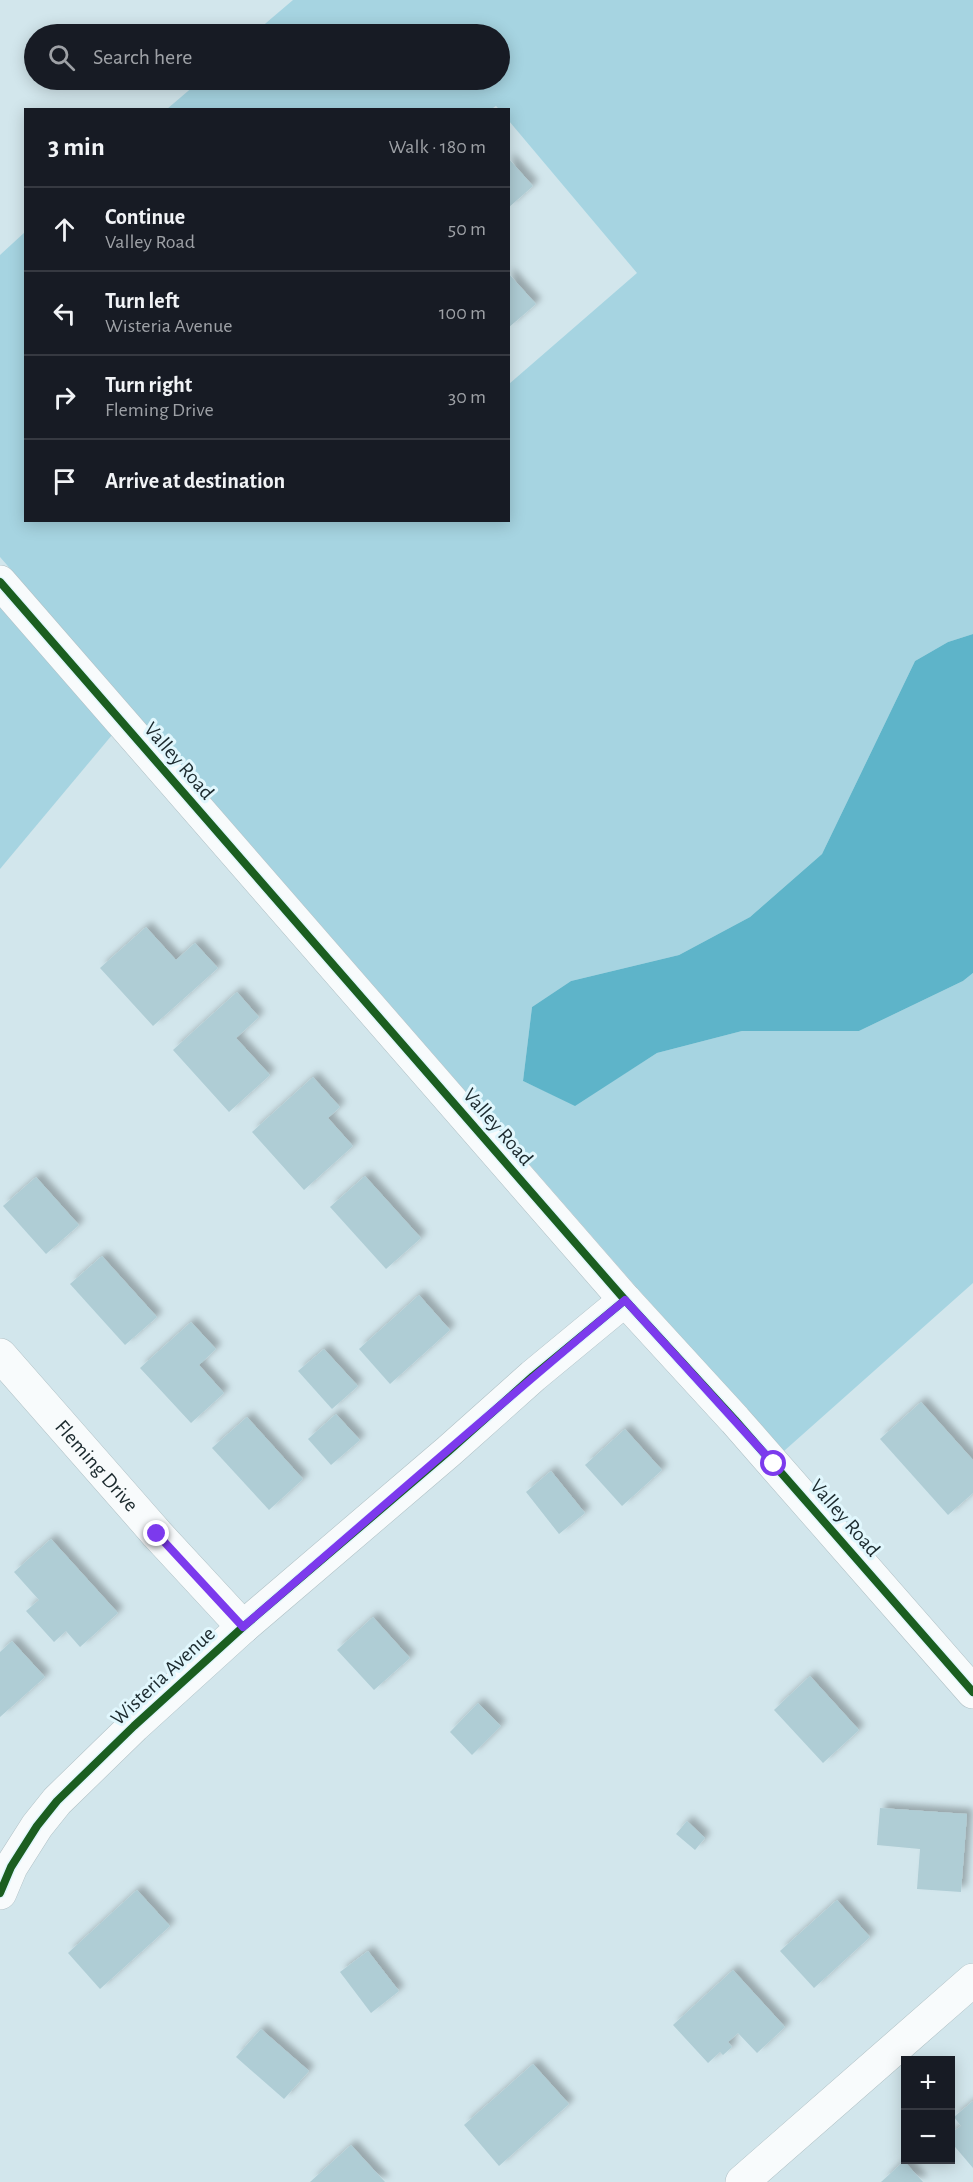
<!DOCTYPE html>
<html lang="en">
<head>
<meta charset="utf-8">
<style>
  body { margin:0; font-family:"Alegreya Sans",sans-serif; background:#242831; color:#f1f3f6 }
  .controls { position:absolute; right:18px; bottom:18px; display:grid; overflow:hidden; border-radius:0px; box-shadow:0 3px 15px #0003 }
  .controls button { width:54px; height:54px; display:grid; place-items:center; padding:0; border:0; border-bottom:2px solid #363941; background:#171b24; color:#f1f3f6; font:30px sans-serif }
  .stop { position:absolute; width:18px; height:18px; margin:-14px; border:4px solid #7c3aed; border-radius:50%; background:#fff }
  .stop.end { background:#7c3aed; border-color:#fff; box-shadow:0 2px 6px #0008 }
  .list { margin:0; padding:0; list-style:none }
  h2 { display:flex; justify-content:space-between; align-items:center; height:78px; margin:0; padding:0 24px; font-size:26px }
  h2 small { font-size:20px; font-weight:400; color:#9ea1a6 }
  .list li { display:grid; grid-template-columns:39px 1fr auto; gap:18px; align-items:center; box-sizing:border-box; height:84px; padding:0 24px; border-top:2px solid #363941 }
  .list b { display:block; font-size:22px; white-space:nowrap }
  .list p { margin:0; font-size:20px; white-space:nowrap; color:#9ea1a6 }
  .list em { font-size:20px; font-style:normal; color:#9ea1a6 }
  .icon { flex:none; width:33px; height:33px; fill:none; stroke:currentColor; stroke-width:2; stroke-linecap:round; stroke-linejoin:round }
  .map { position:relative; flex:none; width:973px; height:2182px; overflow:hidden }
  .search { position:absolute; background:#171b24; box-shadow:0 3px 15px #0003; left:24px; top:24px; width:486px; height:66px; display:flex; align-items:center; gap:15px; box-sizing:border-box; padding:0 21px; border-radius:33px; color:#9ea1a6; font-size:22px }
  .panel { position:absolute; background:#171b24; box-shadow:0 3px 15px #0003; left:24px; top:108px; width:486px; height:414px; border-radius:0px }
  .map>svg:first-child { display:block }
</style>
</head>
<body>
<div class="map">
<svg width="973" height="2182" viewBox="0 0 973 2182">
  <defs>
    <filter id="shadow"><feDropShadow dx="5.5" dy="-5.5" stdDeviation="3" flood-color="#0004"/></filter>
  </defs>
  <rect width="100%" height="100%" fill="#d2e6ec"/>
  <g fill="#a6d4e1">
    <polygon points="293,0 973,0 973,634 948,642 915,661 822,854 750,917 679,955 571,981 532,1007 523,1081 575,1105 657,1053 742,1031 859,1031 963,981 973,973 973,1283 784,1451 638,1289 0,557 0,255 25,232 26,520 508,520 509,384 637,273 509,121 508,110 499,109 496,106 490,110 167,109 201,80 500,80 500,34 253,34"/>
    <polygon points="0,607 112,735 0,869"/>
  </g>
  <polygon fill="#5eb4c9" points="973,634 973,973 963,981 859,1031 742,1031 657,1053 575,1106 523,1081 532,1007 571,981 679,955 750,917 822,854 915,661 948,642"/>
  <g fill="#afcdd5" filter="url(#shadow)">
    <polygon points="508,158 533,186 508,208"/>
    <polygon points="508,273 536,304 508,328"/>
    <polygon points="146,927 176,960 195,943 218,968 153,1026 100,968"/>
    <polygon points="237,992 259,1017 236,1038 270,1075 229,1112 173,1050"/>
    <polygon points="313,1077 340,1107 328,1118 353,1146 304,1190 252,1132"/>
    <polygon points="365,1176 421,1238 386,1269 330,1207"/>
    <polygon points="36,1177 79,1225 46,1254 3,1206"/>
    <polygon points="102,1256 157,1317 125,1345 70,1284"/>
    <polygon points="419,1295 450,1330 390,1384 359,1349"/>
    <polygon points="191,1322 216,1349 199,1365 224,1393 191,1423 140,1368"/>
    <polygon points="324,1349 358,1386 332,1409 298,1371"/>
    <polygon points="921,1402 973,1460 973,1493 948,1515 880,1439"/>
    <polygon points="336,1414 360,1440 331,1465 308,1439"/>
    <polygon points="247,1417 303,1479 269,1510 212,1448"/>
    <polygon points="625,1429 662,1470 622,1506 585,1465"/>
    <polygon points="551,1471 585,1513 559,1534 526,1492"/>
    <polygon points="51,1539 118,1613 80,1647 66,1631 54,1642 26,1611 39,1600 14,1572"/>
    <polygon points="373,1617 410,1658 374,1690 337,1650"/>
    <polygon points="12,1641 45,1677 0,1717 0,1652"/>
    <polygon points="810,1676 859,1730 823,1763 774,1710"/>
    <polygon points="478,1703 501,1726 472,1755 450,1732"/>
    <polygon points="880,1808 967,1814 961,1892 917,1889 920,1849 877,1845"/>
    <polygon points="687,1821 705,1838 695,1850 676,1834"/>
    <polygon points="137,1890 170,1926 100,1989 68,1953"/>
    <polygon points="837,1900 870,1937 814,1988 780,1951"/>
    <polygon points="368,1951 399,1991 371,2013 340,1972"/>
    <polygon points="733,1970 785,2027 757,2053 738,2033 728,2042 732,2047 723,2055 720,2052 708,2063 673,2025"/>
    <polygon points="261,2029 309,2071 284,2099 236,2057"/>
    <polygon points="533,2064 569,2104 499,2166 464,2125"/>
    <polygon points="973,2101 973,2168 950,2141 950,2134 961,2126 954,2117"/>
    <polygon points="351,2145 385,2182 310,2182"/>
    <polygon points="904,2161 923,2182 881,2182"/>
  </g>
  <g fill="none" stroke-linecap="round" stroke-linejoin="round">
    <g stroke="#b0c0c5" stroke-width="34">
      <g id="minor">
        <polyline points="0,582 625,1300 735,1420 973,1692"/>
        <path id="s1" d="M0,1355L157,1534L243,1627"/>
        <polyline points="0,1893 11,1867 37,1826 57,1801 134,1726 243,1627 449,1451 533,1376 625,1300"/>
        <polyline points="742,2182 973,1980"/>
      </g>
    </g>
    <use href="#minor" stroke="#f8fbfc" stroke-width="33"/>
    <g stroke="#e1f7fd" stroke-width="11">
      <g id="cycleway">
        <polyline points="0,582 625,1300 735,1420 973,1692"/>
        <polyline points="0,1893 11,1867 37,1826 57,1801 134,1726 243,1627 449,1451 533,1376 625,1300"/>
      </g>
    </g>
    <use href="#cycleway" stroke="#1b5e20" stroke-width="8"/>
  </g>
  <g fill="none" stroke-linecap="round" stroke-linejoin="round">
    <path stroke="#7c3aed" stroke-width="8" d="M157,1534L243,1627C370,1518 496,1407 625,1300L774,1464"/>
  </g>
  <g text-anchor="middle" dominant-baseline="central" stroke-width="6" stroke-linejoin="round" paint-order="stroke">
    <g font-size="21" fill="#1b292d" stroke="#e1f7fd">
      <text transform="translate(179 761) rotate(49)">Valley Road</text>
      <text transform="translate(498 1127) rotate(49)">Valley Road</text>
      <text stroke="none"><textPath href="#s1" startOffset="147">Fleming Drive</textPath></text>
      <text transform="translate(845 1518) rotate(49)">Valley Road</text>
      <text transform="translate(163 1676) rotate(-43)">Wisteria Avenue</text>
    </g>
  </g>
</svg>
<div class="controls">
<button>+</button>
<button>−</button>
</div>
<div class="stop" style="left:774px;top:1464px"></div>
<div class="stop end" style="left:157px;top:1534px"></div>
<div class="search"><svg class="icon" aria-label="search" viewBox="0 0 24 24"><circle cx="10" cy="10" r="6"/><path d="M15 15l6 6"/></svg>Search here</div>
<section class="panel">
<h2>3 min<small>Walk · 180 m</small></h2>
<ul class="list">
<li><svg class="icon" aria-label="ahead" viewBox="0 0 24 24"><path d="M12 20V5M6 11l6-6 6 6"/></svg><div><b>Continue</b><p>Valley Road</p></div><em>50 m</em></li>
<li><svg class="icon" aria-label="left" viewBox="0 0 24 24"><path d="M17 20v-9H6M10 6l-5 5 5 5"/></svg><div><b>Turn left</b><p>Wisteria Avenue</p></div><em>100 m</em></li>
<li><svg class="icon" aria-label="right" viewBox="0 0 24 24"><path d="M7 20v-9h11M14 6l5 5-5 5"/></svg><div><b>Turn right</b><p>Fleming Drive</p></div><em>30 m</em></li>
<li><svg class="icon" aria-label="arrive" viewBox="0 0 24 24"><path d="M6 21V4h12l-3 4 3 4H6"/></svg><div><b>Arrive at destination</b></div></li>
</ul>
</section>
</div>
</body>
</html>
